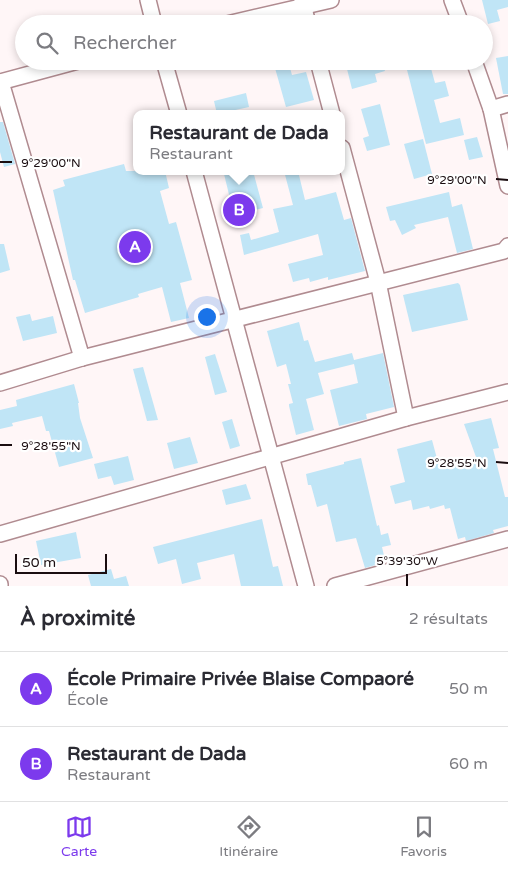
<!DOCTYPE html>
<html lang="fr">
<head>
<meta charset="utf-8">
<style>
  body { margin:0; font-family:"Varela Round",sans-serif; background:#f7f7f7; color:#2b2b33 }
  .scale { position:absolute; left:15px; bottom:12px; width:92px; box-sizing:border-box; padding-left:5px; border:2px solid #1a0d10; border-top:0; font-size:14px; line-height:18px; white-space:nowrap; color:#1a0d10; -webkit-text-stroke:4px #fff; paint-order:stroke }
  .you { position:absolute; left:206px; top:316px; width:18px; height:18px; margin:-12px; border:4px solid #fff; border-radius:50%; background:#1a73e8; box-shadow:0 0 0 8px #1a73e833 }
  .badge { display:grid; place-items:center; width:32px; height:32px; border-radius:50%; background:#7c3aed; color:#fff; font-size:16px; font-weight:700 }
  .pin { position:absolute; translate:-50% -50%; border:2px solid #fff; box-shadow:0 1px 5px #0006 }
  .popup { position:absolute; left:133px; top:110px; width:212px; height:65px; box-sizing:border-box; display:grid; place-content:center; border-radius:10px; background:#fff; filter:drop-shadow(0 1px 4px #0005); font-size:16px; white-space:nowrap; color:#7c7c81 }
  .popup b { font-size:19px; color:#2b2b33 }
  .popup::after { content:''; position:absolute; left:50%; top:100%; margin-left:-10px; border:10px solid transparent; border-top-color:#fff }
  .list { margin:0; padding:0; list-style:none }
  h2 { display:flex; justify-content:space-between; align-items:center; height:65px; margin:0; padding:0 20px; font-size:21px }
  h2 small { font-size:16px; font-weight:400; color:#7c7c81 }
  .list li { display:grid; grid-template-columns:32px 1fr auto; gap:15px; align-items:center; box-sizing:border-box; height:75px; padding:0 20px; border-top:1px solid #e1e1e2 }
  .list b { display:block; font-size:19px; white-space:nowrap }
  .list p { margin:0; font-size:16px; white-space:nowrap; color:#7c7c81 }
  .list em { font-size:16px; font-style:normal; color:#7c7c81 }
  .icon { flex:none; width:28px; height:28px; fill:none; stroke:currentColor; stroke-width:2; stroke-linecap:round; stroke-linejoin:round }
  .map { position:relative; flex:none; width:508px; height:586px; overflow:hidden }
  .search { position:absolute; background:#fff; box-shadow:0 2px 8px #0003; left:15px; right:15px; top:15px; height:55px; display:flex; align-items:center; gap:12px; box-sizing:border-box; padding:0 18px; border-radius:28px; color:#7c7c81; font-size:19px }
  .sheet { height:215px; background:#fff }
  nav { display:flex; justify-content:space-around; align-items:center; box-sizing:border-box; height:70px; border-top:1px solid #e1e1e2; background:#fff; font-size:14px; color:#7c7c81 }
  nav a { display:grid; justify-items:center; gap:2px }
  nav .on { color:#7c3aed }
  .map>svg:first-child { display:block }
</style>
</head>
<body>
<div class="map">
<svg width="508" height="586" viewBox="0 0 508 586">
  <rect width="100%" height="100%" fill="#fff6f7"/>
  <g fill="#c0e5f6">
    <polygon points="482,0 508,0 508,7 497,10 500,21 488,24"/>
    <polygon points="508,56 508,94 503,94 496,58"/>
    <polygon points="273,61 288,61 292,75 306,72 314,100 286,107"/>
    <polygon points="345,61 382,61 385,71 375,74 377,82 352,89"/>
    <polygon points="413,61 429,61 435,83 445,81 449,96 434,100 440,123 460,118 464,135 426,144 406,66 413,65"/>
    <polygon points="246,93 249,107 217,114 214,101"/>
    <polygon points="380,104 390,145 367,151 363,138 369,136 361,109"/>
    <polygon points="0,122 3,122 15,164 4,167 0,152"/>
    <polygon points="477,137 483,157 469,160 464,140"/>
    <polygon points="423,139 432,174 414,179 404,144"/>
    <polygon points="124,164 126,171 165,171 169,188 160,191 169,224 176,222 192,280 180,283 189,318 171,322 162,287 138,294 139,297 85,313 75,280 73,280 53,190 65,186 63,180"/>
    <polygon points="236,171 253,171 263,208 234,215 224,174"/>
    <polygon points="284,171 298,171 305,200 336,192 344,220 351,218 365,271 328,280 328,277 310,282 309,278 293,282 288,264 323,255 318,234 244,255 240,235 249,233 251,240 279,232 273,209 293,205"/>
    <polygon points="449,192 452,207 462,204 473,249 457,253 448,217 414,225 416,228 402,235 395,220 390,221 386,207"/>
    <polygon points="0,244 4,244 10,270 0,273"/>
    <polygon points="458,283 460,285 468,320 412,332 403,295"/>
    <polygon points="30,314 32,321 53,316 57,333 23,341 16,317"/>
    <polygon points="299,322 304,341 308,340 315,362 352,353 354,360 383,353 394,407 366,414 367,419 339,426 330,390 358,383 354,364 318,373 324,394 306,399 314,430 296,435 289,406 289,404 293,403 288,384 291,384 286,364 277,367 267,331"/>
    <polygon points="215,354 227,392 215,395 205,357"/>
    <polygon points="143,367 158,420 147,421 133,369"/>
    <polygon points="74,384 79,403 78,403 80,418 93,458 59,467 49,431 46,431 42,416 12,423 13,426 0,429 0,410 17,406 16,400"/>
    <polygon points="491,418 499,448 493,449 505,497 508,497 508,526 493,530 494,533 466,541 465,537 458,539 450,508 445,509 444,505 430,509 429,506 413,510 411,500 395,504 390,486 405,482 397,449 432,440 439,466 476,457 464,424"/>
    <polygon points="232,419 240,446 230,449 222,422"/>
    <polygon points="190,437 198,463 174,469 167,443"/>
    <polygon points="128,456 134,480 114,485 111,476 98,479 94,464"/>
    <polygon points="361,458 377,526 379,525 381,535 388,533 391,545 382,547 385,560 379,561 379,564 365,568 356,538 336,542 327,504 317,507 311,485 308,485 306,474 344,464 344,462"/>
    <polygon points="246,484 251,499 226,505 222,490"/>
    <polygon points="262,519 273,567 278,566 283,586 241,586 234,554 197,563 201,579 182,584 176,559 158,564 153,547"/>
    <polygon points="76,532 81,558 41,565 36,541"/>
    <polygon points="111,569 114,579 126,576 129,586 91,586 88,575"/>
  </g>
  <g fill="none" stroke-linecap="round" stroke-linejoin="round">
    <g stroke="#b08b90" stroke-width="18">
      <g id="minor">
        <polyline points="148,0 154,24"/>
        <polyline points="302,0 308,24"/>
        <polyline points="452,0 461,24"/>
        <polyline points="227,24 331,0"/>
        <polyline points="164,61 179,114"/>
        <polyline points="318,61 332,114"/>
        <polyline points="474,61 491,109 508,186"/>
        <polyline points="0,82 78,61"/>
        <polyline points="1,82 82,358"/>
        <polyline points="491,109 508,104"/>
        <polyline points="342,148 378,282 406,418"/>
        <polyline points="194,171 306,586"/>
        <polyline points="0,383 82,358 504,251 508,246"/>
        <polyline points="0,534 406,418 508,392"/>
        <polyline points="0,584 0,586"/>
        <polyline points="335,586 508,539"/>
      </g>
    </g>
    <use href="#minor" stroke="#fff" stroke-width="15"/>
  </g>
  <path fill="none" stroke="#1a0d10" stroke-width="2" d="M0,162H12M496,179L508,180M0,445H12M496,462L508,463M407,586V574"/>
  <g font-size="12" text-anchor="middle" fill="#1a0d10" stroke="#fff" stroke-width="4.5" stroke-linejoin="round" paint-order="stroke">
    <text x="51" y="167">9°29'00"N</text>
    <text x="457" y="184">9°29'00"N</text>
    <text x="51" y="450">9°28'55"N</text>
    <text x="457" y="467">9°28'55"N</text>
    <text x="407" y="565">5°39'30"W</text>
  </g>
</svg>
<div class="scale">50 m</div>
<div class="you"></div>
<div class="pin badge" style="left:135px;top:247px">A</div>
<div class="pin badge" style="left:239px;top:210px">B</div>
<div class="popup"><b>Restaurant de Dada</b>Restaurant</div>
<div class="search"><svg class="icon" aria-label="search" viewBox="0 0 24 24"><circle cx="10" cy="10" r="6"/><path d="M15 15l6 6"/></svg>Rechercher</div>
</div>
<section class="sheet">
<h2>À proximité<small>2 résultats</small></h2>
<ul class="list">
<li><span class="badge">A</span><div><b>École Primaire Privée Blaise Compaoré</b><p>École</p></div><em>50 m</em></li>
<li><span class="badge">B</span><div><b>Restaurant de Dada</b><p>Restaurant</p></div><em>60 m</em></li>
</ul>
</section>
<nav>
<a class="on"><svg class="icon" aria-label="map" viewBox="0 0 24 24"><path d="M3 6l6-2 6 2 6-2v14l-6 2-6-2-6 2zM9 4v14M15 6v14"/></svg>Carte</a>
<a><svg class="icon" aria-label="directions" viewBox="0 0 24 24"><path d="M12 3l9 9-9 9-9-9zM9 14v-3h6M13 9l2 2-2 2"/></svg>Itinéraire</a>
<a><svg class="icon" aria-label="saved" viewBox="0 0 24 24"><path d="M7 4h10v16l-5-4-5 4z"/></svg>Favoris</a>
</nav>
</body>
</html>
